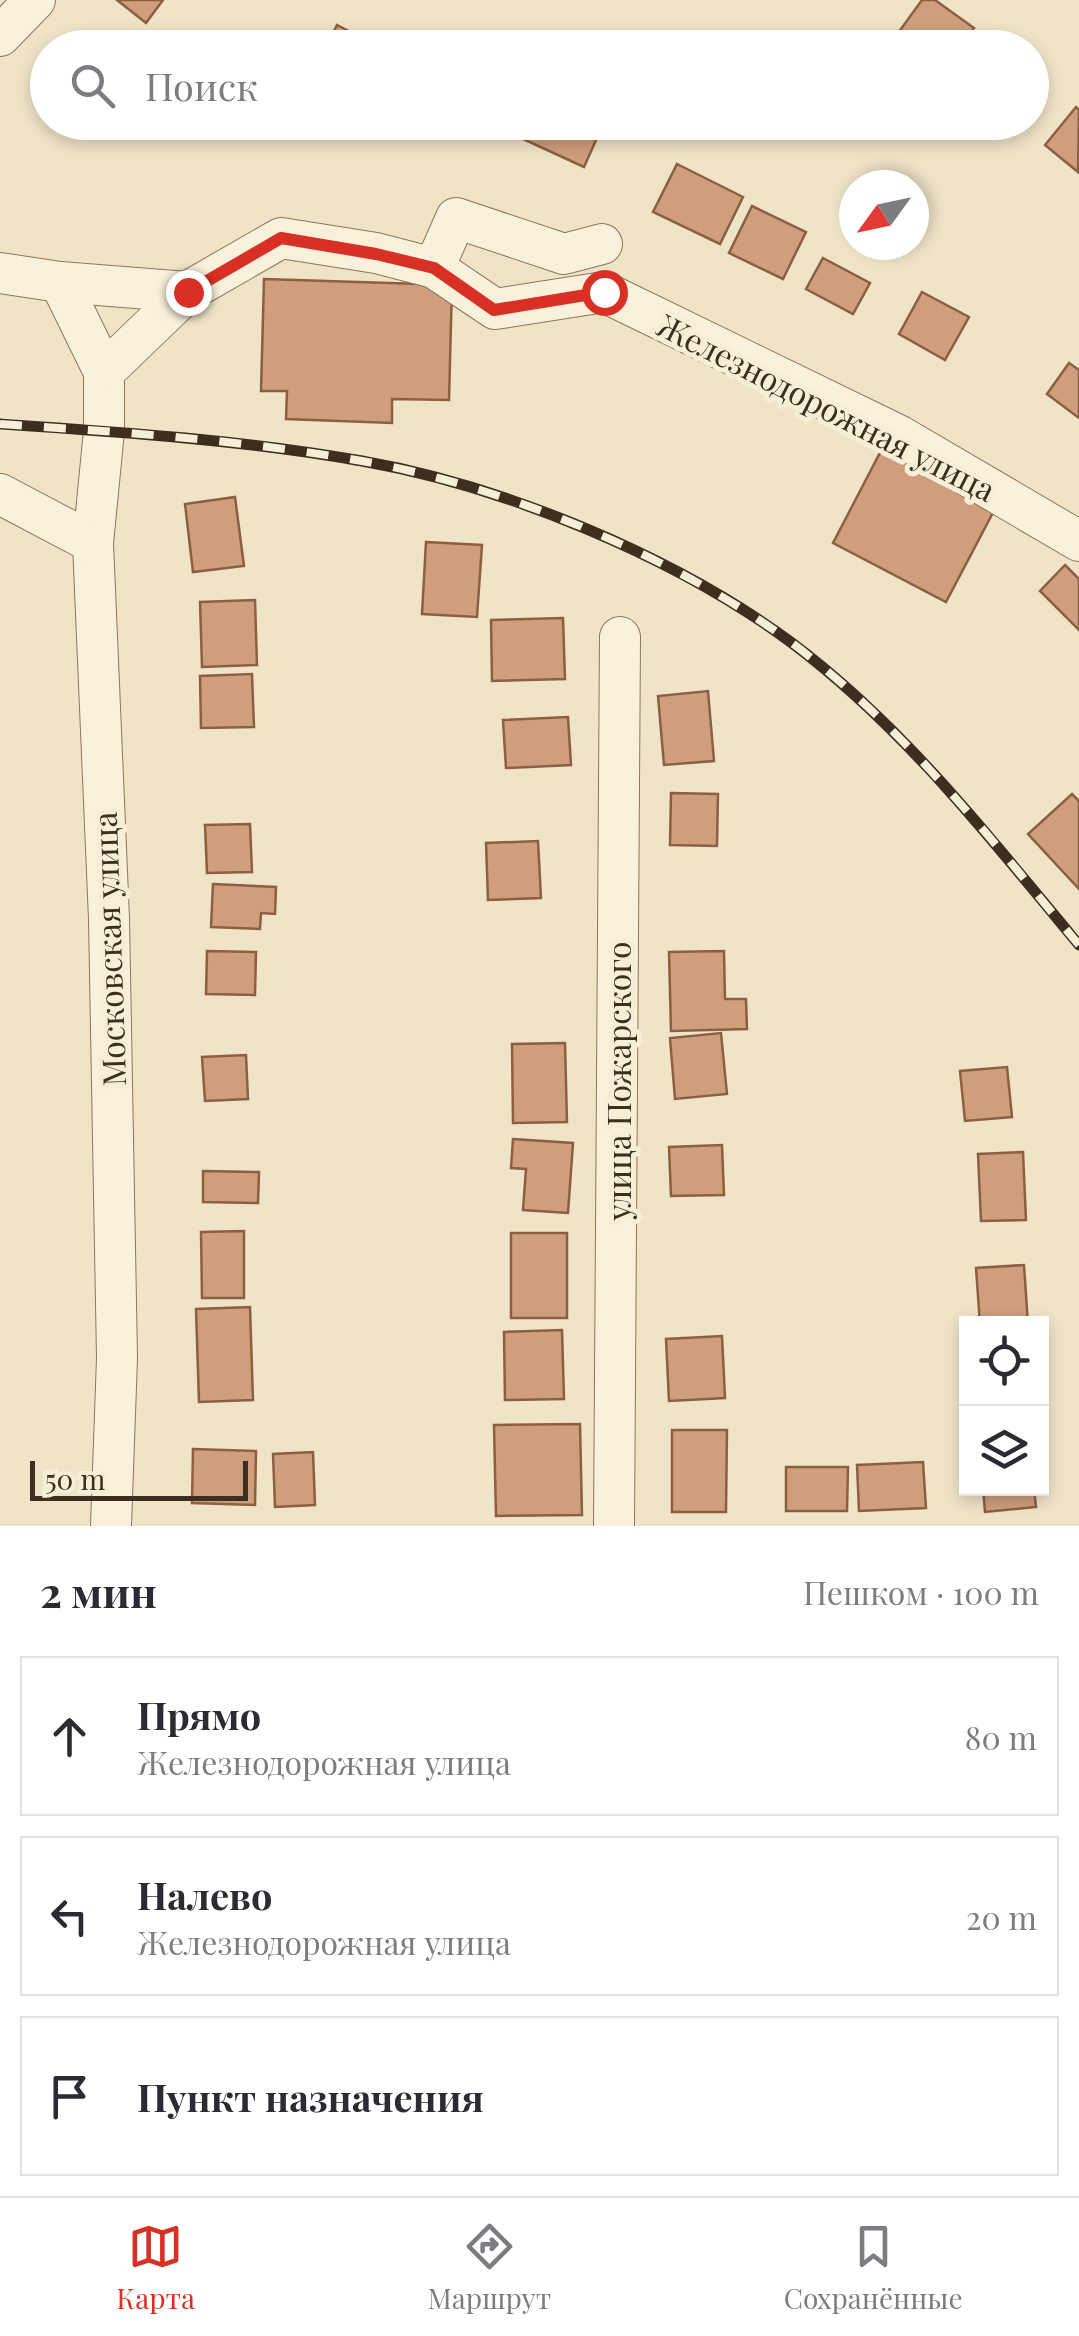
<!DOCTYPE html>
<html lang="ru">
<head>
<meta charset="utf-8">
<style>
  body { margin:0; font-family:"Playfair Display",serif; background:#f7f7f7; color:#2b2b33 }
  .controls { position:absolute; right:30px; bottom:30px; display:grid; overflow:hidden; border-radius:0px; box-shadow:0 5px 15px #0003 }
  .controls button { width:90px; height:90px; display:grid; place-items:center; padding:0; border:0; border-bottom:2px solid #e1e1e2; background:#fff; color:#2b2b33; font:50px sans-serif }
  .compass { position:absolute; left:839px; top:170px; width:90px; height:90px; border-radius:50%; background:#fff; box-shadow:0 5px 15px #0003; rotate:237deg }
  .scale { position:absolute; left:30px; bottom:25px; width:218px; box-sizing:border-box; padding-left:10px; border:5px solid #3d2e20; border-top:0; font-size:28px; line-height:35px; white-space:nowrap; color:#3d2e20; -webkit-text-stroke:8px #f7eed8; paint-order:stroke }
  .stop { position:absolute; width:30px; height:30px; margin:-22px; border:8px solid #d93025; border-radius:50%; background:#fff }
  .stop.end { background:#d93025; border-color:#fff; box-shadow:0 2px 10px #0008 }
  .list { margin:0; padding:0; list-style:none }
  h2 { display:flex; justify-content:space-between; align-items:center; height:130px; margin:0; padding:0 40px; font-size:42px }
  h2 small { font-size:32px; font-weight:400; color:#7c7c81 }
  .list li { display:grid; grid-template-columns:65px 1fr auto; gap:30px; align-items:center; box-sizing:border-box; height:160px; margin:0 20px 20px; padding:0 20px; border:2px solid #e1e1e2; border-radius:0px }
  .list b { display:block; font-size:38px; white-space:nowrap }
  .list p { margin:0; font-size:32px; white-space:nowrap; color:#7c7c81 }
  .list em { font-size:32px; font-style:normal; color:#7c7c81 }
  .icon { flex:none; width:55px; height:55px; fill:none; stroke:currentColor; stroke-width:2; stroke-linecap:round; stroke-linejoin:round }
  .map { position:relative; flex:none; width:1079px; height:1526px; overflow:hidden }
  .search { position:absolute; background:#fff; box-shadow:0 5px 15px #0003; left:30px; right:30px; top:30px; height:110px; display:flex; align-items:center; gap:25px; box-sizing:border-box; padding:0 35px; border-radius:55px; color:#7c7c81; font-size:38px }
  .sheet { height:670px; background:#fff }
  nav { display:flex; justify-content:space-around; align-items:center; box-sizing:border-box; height:140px; border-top:2px solid #e1e1e2; background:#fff; font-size:28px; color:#7c7c81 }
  nav a { display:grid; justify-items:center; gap:5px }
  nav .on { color:#d93025 }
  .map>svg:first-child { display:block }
</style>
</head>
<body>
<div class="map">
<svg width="1079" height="1526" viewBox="0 0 1079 1526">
  <rect width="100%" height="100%" fill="#f0e4c8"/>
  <g fill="#cf9f7d" stroke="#8d5f41" stroke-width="2.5">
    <polygon points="117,0 163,0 146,23"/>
    <polygon points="922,0 935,0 974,28 960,48 895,48 890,44"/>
    <polygon points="337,25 382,48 326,48"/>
    <polygon points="1076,107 1079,110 1078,172 1045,145"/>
    <polygon points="512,122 604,122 584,167 508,132"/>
    <polygon points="677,164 743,197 720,244 653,212"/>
    <polygon points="752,206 806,232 783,279 729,253"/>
    <polygon points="823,258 870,283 853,314 806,289"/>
    <polygon points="264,279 452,285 449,400 392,399 392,423 286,419 287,391 261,391"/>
    <polygon points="922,292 969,317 945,360 899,334"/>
    <polygon points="1069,363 1079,370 1079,418 1047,394"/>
    <polygon points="884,445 997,505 946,602 833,543"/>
    <polygon points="235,497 244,566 193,572 185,504"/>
    <polygon points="426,542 482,545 477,617 422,614"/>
    <polygon points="1065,565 1079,579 1079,630 1040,591"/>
    <polygon points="255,600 257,665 202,667 200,602"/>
    <polygon points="563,618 565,679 492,681 491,620"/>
    <polygon points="252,674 254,727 201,728 200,676"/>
    <polygon points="708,691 714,761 664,765 658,696"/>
    <polygon points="568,717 571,765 506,768 503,720"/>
    <polygon points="671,793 718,794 717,846 670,845"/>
    <polygon points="1072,794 1079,801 1079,889 1028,834"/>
    <polygon points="250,824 252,872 207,873 205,825"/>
    <polygon points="538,841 541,898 488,900 486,843"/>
    <polygon points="213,884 276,887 275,914 261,913 260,929 211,927"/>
    <polygon points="207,951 256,952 255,995 206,994"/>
    <polygon points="724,951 725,999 746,999 747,1029 671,1031 669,952"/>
    <polygon points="721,1033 727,1094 675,1099 670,1038"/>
    <polygon points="565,1043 567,1122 513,1123 512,1044"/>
    <polygon points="246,1055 248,1099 205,1101 202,1057"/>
    <polygon points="1007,1067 1012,1117 965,1121 960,1071"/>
    <polygon points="513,1139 573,1143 568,1213 523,1210 526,1169 511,1168"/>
    <polygon points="722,1145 724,1195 671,1196 669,1147"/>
    <polygon points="1023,1152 1026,1220 981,1221 978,1154"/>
    <polygon points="203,1171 259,1172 258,1203 203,1202"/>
    <polygon points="244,1231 244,1298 202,1298 201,1232"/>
    <rect x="511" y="1233" width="56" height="85"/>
    <polygon points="1024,1265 1028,1324 980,1324 976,1268"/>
    <polygon points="250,1307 253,1400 199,1402 196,1309"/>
    <polygon points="562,1330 564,1399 505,1400 504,1332"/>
    <polygon points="722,1336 725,1398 669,1401 666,1339"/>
    <polygon points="580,1424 582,1515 496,1516 494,1425"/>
    <polygon points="672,1430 727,1430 726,1512 672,1512"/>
    <polygon points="193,1449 256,1451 255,1505 192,1503"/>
    <polygon points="313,1452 315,1505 275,1507 273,1454"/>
    <polygon points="923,1462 926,1508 859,1511 857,1465"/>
    <polygon points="786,1467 848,1467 847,1511 786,1511"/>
    <polygon points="983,1488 1034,1488 1036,1507 985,1512"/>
  </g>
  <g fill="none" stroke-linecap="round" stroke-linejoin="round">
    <g stroke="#8d765c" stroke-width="42">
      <g id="minor">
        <polyline points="0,36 35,0"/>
        <polyline points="434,268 456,218 564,254 602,244"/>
        <polyline points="0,273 60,282 187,292 281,238 376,253 434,268 495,309 604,292 900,436 1079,541"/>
        <polyline points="60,282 104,372 104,431 93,543 109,919 117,1358 111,1526"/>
        <polyline points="104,372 187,292"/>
        <polyline points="0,494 93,543"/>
        <polyline points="614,1526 620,637"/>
      </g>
    </g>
    <use href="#minor" stroke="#faf1dc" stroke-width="40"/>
    <g stroke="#3d2e20" stroke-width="11">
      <path id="rail" d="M0,424C121,432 243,440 362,461C505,486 676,557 792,643C904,727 990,838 1079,945"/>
    </g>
    <use href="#rail" stroke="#f7eed8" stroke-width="8" stroke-dasharray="22" stroke-linecap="butt"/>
  </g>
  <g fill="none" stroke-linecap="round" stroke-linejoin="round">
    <polyline stroke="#d93025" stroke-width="12" points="188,292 281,238 376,254 434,268 494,310 604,292"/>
  </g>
  <g text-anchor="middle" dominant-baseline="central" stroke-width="10" stroke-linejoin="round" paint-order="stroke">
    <g font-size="32" fill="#3d2e20" stroke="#f7eed8">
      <text transform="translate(827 406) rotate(27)">Железнодорожная улица</text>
      <text transform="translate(108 949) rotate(-92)">Московская улица</text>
      <text transform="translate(617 1081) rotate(-90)">улица Пожарского</text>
    </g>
  </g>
</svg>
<div class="controls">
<button><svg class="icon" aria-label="locate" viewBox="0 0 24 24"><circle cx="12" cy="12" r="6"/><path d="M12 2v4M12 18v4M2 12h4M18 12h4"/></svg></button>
<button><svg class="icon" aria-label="layers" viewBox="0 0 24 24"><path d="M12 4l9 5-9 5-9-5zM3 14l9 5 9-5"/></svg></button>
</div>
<svg class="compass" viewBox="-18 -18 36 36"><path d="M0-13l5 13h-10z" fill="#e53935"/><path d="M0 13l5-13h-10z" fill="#7c7c81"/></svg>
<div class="scale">50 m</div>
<div class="stop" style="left:604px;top:292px"></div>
<div class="stop end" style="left:188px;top:292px"></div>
<div class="search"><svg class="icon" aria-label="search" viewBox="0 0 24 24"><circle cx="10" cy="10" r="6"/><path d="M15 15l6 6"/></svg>Поиск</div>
</div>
<section class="sheet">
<h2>2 мин<small>Пешком · 100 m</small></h2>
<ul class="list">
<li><svg class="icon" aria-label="ahead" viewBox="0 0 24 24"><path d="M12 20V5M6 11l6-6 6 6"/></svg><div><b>Прямо</b><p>Железнодорожная улица</p></div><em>80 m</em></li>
<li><svg class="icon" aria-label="left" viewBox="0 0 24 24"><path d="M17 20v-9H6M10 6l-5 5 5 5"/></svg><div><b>Налево</b><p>Железнодорожная улица</p></div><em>20 m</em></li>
<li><svg class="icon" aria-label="arrive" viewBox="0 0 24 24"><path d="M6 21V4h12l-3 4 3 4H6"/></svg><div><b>Пункт назначения</b></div></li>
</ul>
</section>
<nav>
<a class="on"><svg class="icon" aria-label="map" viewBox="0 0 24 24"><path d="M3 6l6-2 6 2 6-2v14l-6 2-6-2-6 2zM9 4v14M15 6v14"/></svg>Карта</a>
<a><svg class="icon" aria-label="directions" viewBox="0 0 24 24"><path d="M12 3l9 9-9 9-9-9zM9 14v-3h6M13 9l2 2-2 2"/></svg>Маршрут</a>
<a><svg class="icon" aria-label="saved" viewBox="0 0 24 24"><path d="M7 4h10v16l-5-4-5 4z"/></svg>Сохранённые</a>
</nav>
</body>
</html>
